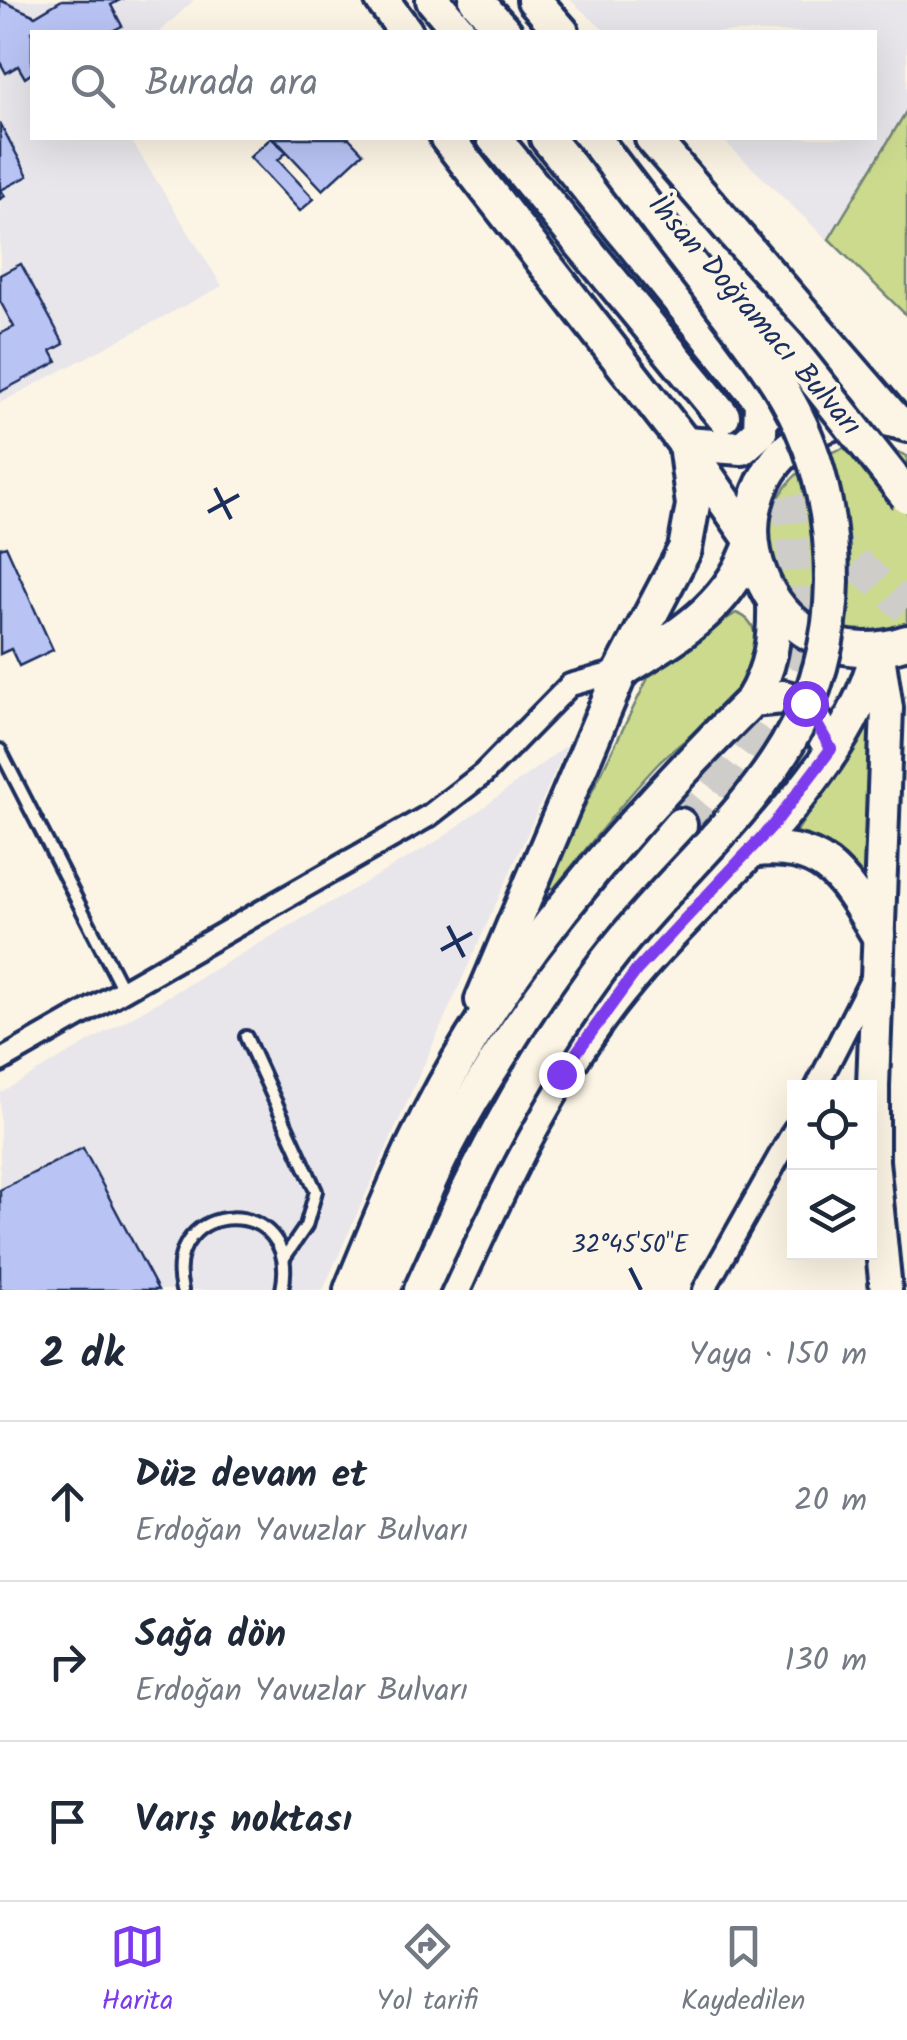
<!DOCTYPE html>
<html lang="tr">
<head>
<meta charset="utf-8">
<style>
  body { margin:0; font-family:Kalam,sans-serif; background:#f2f2f3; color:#1f2937 }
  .controls { position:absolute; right:30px; bottom:30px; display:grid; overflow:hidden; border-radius:0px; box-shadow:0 10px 40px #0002 }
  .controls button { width:90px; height:90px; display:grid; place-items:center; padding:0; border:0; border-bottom:2px solid #e0e1e3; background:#fff; color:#1f2937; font:50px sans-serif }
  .stop { position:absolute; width:30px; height:30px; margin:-22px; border:8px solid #7c3aed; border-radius:50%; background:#fff }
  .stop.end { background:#7c3aed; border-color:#fff; box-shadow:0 2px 10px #0008 }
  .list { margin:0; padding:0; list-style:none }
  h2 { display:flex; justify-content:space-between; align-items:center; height:130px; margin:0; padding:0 40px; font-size:42px }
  h2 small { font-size:32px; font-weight:400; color:#747a83 }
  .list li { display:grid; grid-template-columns:65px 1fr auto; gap:30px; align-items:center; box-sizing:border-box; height:160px; padding:0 40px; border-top:2px solid #e0e1e3 }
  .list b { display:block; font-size:38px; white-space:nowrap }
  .list p { margin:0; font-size:32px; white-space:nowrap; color:#747a83 }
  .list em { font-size:32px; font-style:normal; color:#747a83 }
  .icon { flex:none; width:55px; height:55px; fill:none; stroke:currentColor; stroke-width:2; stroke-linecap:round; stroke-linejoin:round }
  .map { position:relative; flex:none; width:907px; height:1290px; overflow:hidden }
  .search { position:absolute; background:#fff; box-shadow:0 10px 40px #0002; left:30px; right:30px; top:30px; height:110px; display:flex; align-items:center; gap:25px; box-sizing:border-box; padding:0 35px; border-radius:0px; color:#747a83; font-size:38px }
  .sheet { height:610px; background:#fff }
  nav { display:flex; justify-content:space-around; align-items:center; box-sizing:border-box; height:140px; border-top:2px solid #e0e1e3; background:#fff; font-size:28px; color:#747a83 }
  nav a { display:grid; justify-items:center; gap:5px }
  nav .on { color:#7c3aed }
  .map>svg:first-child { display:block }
</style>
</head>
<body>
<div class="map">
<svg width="907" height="1290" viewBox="0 0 907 1290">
  <rect width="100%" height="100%" fill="#fcf5e5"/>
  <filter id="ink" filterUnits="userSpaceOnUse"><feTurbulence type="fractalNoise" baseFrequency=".01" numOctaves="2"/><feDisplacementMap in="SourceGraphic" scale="20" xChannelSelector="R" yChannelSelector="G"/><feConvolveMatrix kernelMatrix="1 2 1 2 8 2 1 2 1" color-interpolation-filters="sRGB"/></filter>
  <g filter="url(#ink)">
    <g fill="#e8e6ea">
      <polygon points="0,0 194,0 160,32 32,32 32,138 130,138 222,286 0,403"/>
      <polygon points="570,0 907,0 907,316 721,138 874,138 874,32 606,32"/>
      <polygon points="567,745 323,1290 0,1290 0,1093 442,838"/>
    </g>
    <g fill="#cbda8d" stroke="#738476" stroke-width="2.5">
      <polygon points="907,110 907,316 829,239"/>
      <path d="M853,446L891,449L907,456V627C867,643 840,637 807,612C800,606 788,600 782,593C777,586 775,572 773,564C756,505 797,457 853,446Z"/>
      <path d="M736,613C770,624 751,672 736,692C716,720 681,740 657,765C620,804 588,848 553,889L546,885L649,676L657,664Z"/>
      <path d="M870,719L865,880C846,854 826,841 795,834Z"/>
    </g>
    <g fill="#b9c4f5" stroke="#1b2f5e" stroke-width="2.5">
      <polygon points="0,0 35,16 62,0 120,0 111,5 122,26 110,32 32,32 32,73 25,78 18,66 6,73 0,62"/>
      <polygon points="0,123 28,176 1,190 5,196 0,199"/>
      <polygon points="271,138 287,152 278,160 314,199 300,211 250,157"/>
      <polygon points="274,138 349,138 363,153 323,190"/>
      <polygon points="21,264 64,344 51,351 57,362 0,392 0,334 14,327 0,301 0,275"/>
      <polygon points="6,546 53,650 19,666 11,649 0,654 0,548"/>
      <polygon points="83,1148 158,1290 0,1290 0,1190"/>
    </g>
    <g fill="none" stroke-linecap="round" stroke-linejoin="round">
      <g stroke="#cfcdca" stroke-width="32" stroke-dasharray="32 16" stroke-linecap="butt">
        <polyline points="819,531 907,608"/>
        <path d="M680,825C786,702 810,661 787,496"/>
      </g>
      <g stroke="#1b2f5e" stroke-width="18">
        <g id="service">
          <polyline points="0,750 123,990"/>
          <polyline points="246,1037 316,1191 306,1226 284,1258"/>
          <path d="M182,1290C160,1197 303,1192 282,1290"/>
        </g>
      </g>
      <g stroke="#1b2f5e" stroke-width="28">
        <g id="minor">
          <polyline points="0,1061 430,815 483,774 570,685 621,671"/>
          <polyline points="816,1088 873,976"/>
          <polyline points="704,1290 794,1130"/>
        </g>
      </g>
      <g stroke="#1b2f5e" stroke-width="38">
        <polyline id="secondary" points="878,649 887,708 873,1086 873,1161 886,1290"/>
      </g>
      <g stroke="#1b2f5e" stroke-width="40">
        <g id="primary">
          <polyline points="382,0 406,32"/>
          <polyline points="433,0 460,32"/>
          <polyline points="476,0 505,32"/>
          <polyline points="534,0 562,32"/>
          <polyline points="447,138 685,444 752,541"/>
          <polyline points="494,138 723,416"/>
          <polyline points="547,138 761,401 780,409"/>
          <polyline points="652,138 896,421"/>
          <path d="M907,425C882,415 850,416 825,426C687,485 763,689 907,642"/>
          <path d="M625,669C680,634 731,606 752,541"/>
          <polyline points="752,700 783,697 805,703 831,749"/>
          <path d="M747,851C824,841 842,874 878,935"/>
          <polyline points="482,1000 621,671 685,549 693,505 685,444 742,448 760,432 761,401"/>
          <path d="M351,1290C383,1212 415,1134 458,1061C537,926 641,810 752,700C771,668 775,639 774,603"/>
          <path d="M383,1290C403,1244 421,1196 444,1151C506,1030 592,927 680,825"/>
          <path d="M453,1290C498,1190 543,1092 610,1004C695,892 845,789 878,649"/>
        </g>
      </g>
      <use href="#service" stroke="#fcf5e5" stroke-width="10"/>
      <use href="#minor" stroke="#fcf5e5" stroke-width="20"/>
      <use href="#secondary" stroke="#fcf5e5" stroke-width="30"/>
      <use href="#primary" stroke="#fcf5e5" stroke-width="32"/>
      <g stroke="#1b2f5e" stroke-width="40" stroke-linecap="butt">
        <g id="primary-bridge">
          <polyline points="721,273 788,346 907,496"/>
          <path d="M421,1290C471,1180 522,1077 593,979C692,841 830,770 832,581C832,529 823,474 801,426C779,377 745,337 713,294C673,242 633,190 594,138"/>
        </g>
      </g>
      <use href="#primary-bridge" stroke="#fcf5e5" stroke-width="32"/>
    </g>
  </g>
  <g fill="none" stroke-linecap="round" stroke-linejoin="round" filter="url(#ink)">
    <polyline stroke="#7c3aed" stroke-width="12" points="561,1074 636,971 774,824 831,749 805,703"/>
  </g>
  <path fill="none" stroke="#1b2f5e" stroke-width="4" d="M215,488L231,519M208,512L239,495M448,926L464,957M441,950L472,933M630,1268L641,1290"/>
  <g text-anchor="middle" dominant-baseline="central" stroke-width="8" stroke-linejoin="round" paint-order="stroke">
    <g font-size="30" fill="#1b2f5e" stroke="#fcf5e5">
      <text transform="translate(754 316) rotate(49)">İhsan Doğramacı Bulvarı</text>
    </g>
  </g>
  <g font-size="25" text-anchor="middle" fill="#1b2f5e" stroke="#fcf5e5" stroke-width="8" stroke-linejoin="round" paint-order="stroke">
    <text x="630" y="1252">32°45'50"E</text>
  </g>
</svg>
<div class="controls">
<button><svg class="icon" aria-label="locate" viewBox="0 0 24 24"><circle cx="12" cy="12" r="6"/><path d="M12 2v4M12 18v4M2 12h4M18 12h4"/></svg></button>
<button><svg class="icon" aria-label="layers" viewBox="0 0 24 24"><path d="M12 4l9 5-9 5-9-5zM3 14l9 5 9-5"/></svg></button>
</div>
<div class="stop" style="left:805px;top:703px"></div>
<div class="stop end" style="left:561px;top:1074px"></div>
<div class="search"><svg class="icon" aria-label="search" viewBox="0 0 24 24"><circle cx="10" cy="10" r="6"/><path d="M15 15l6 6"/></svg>Burada ara</div>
</div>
<section class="sheet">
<h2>2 dk<small>Yaya · 150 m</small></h2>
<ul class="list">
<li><svg class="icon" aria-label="ahead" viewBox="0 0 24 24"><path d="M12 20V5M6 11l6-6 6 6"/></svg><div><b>Düz devam et</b><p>Erdoğan Yavuzlar Bulvarı</p></div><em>20 m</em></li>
<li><svg class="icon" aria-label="right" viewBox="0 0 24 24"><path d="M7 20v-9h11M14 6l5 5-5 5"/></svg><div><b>Sağa dön</b><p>Erdoğan Yavuzlar Bulvarı</p></div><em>130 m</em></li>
<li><svg class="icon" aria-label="arrive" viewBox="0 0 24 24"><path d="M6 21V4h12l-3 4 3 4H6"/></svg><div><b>Varış noktası</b></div></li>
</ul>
</section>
<nav>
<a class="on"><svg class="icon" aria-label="map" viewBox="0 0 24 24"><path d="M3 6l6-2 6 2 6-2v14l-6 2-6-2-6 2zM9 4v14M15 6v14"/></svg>Harita</a>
<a><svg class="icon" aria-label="directions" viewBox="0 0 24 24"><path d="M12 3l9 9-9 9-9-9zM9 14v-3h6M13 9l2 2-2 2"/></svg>Yol tarifi</a>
<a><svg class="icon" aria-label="saved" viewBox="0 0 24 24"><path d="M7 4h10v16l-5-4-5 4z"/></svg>Kaydedilen</a>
</nav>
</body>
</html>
